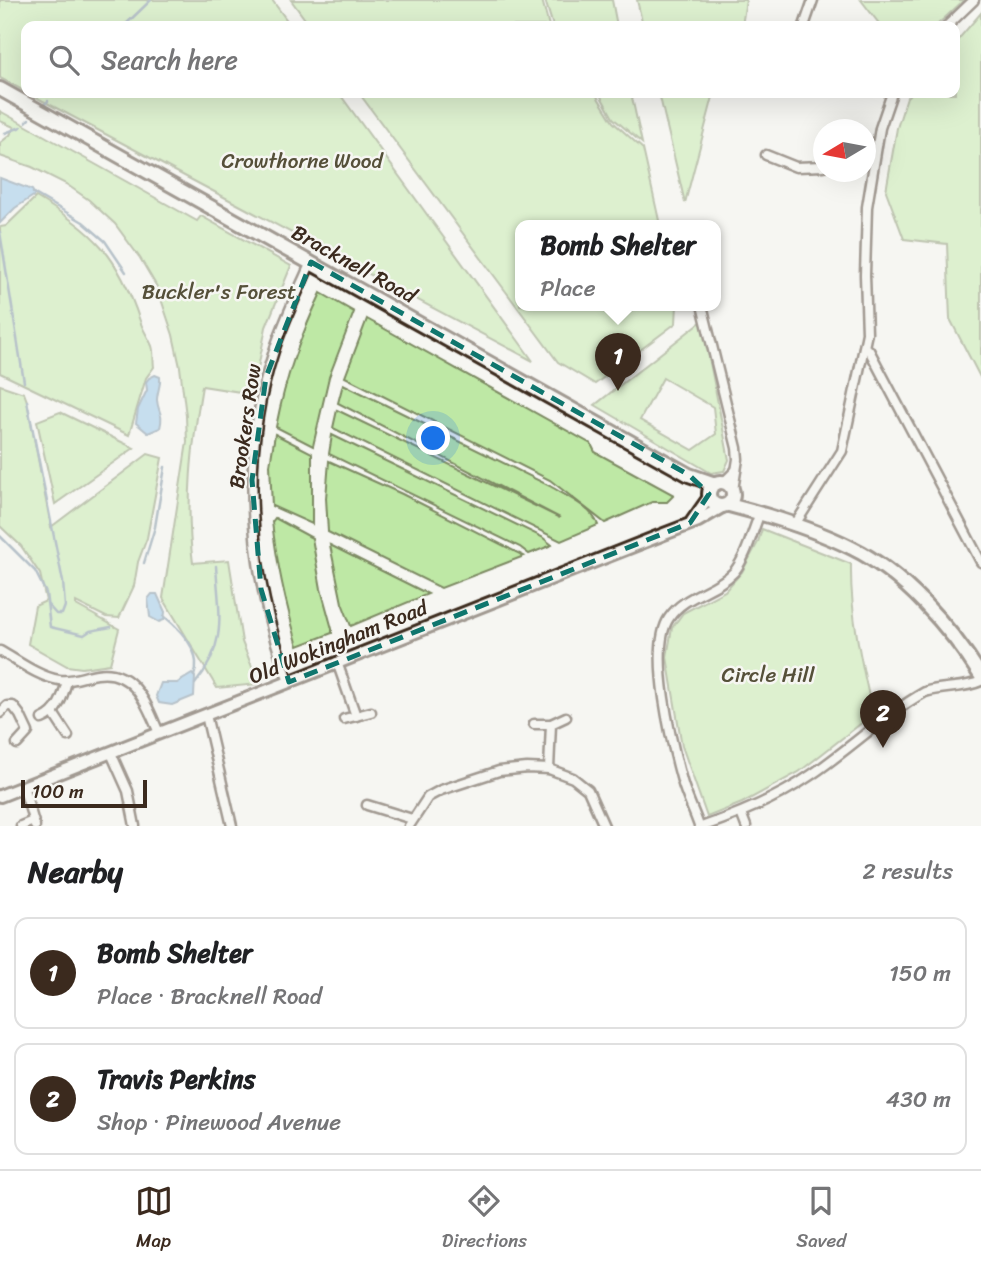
<!DOCTYPE html>
<html lang="en">
<head>
<meta charset="utf-8">
<style>
  body { margin:0; font-family:Sriracha,sans-serif; background:#f2f2f2; color:#202124 }
  .compass { position:absolute; left:813px; top:119px; width:63px; height:63px; border-radius:50%; background:#fff; box-shadow:0 7px 28px #0002; rotate:260deg }
  .scale { position:absolute; left:21px; bottom:18px; width:126px; box-sizing:border-box; padding-left:7px; border:4px solid #3b2a1e; border-top:0; font-size:19px; line-height:24px; white-space:nowrap; color:#3b2a1e; -webkit-text-stroke:5px #f6f6f2; paint-order:stroke }
  .you { position:absolute; left:434px; top:439px; width:24px; height:24px; margin:-18px; border:5px solid #fff; border-radius:50%; background:#1a73e8; box-shadow:0 0 0 10px #1a73e833 }
  .badge { display:grid; place-items:center; width:46px; height:46px; border-radius:50%; background:#3b2a1e; color:#fff; font-size:23px; font-weight:700 }
  .pin { position:absolute; translate:-50% -58px; filter:drop-shadow(0 2px 4px #0008) }
  .pin::after { content:''; position:absolute; top:37px; width:24px; height:21px; background:inherit; clip-path:polygon(0 0,100% 0,50% 100%) }
  .popup { position:absolute; left:515px; top:220px; width:206px; height:91px; box-sizing:border-box; display:grid; place-content:center; border-radius:14px; background:#fff; filter:drop-shadow(0 2px 5px #0005); font-size:23px; white-space:nowrap; color:#757577 }
  .popup b { font-size:26px; color:#202124 }
  .popup::after { content:''; position:absolute; left:50%; top:100%; margin-left:-14px; border:14px solid transparent; border-top-color:#fff }
  .list { margin:0; padding:0; list-style:none }
  h2 { display:flex; justify-content:space-between; align-items:center; height:91px; margin:0; padding:0 28px; font-size:30px }
  h2 small { font-size:23px; font-weight:400; color:#757577 }
  .list li { display:grid; grid-template-columns:46px 1fr auto; gap:21px; align-items:center; box-sizing:border-box; height:112px; margin:0 14px 14px; padding:0 14px; border:2px solid #e0e0e0; border-radius:14px }
  .list b { display:block; font-size:26px; white-space:nowrap }
  .list p { margin:0; font-size:23px; white-space:nowrap; color:#757577 }
  .list em { font-size:23px; font-style:normal; color:#757577 }
  .icon { flex:none; width:38px; height:38px; fill:none; stroke:currentColor; stroke-width:2; stroke-linecap:round; stroke-linejoin:round }
  .map { position:relative; flex:none; width:981px; height:826px; overflow:hidden }
  .search { position:absolute; background:#fff; box-shadow:0 7px 28px #0002; left:21px; right:21px; top:21px; height:77px; display:flex; align-items:center; gap:18px; box-sizing:border-box; padding:0 24px; border-radius:14px; color:#757577; font-size:26px }
  .sheet { height:343px; background:#fff }
  nav { display:flex; justify-content:space-around; align-items:center; box-sizing:border-box; height:98px; border-top:2px solid #e0e0e0; background:#fff; font-size:19px; color:#757577 }
  nav a { display:grid; justify-items:center; gap:4px }
  nav .on { color:#3b2a1e }
  .map>svg:first-child { display:block }
</style>
</head>
<body>
<div class="map">
<svg width="981" height="826" viewBox="0 0 981 826">
  <rect width="100%" height="100%" fill="#f6f6f2"/>
  <filter id="ink" filterUnits="userSpaceOnUse"><feTurbulence type="fractalNoise" baseFrequency=".0143" numOctaves="2"/><feDisplacementMap in="SourceGraphic" scale="14" xChannelSelector="R" yChannelSelector="G"/><feConvolveMatrix kernelMatrix="1 2 1 2 8 2 1 2 1" color-interpolation-filters="sRGB"/></filter>
  <g filter="url(#ink)">
    <g fill="#bee8a5" stroke="#7c8962" stroke-width="2" fill-rule="evenodd">
      <polygon points="0,0 272,0 291,26 26,26 26,92 0,78"/>
      <polygon points="291,0 542,0 549,26 310,26"/>
      <polygon points="545,0 612,0 617,26 553,26"/>
      <polygon points="637,0 746,0 742,26 643,26"/>
      <polygon points="861,0 964,0 936,26 881,26"/>
      <polygon points="981,13 981,379 950,319 947,244 904,239 886,191 897,128 907,97 911,93 955,93 955,43"/>
      <polygon points="28,93 339,93 533,361"/>
      <polygon points="359,93 595,93 613,122 643,149 660,225 520,225 520,305 677,305 676,323 595,384 558,362"/>
      <polygon points="599,93 631,93 642,143 613,118"/>
      <polygon points="659,93 714,93 685,203"/>
      <path d="M0,111L197,221L201,216L291,266L266,327L253,394L202,386C192,445 185,503 193,563L229,560L242,642L259,684L217,688L163,598L187,442L186,416L180,367L173,335L157,287L140,258L115,224L89,200L66,184L32,167L0,156V143L10,135L14,127L0,121Z"/>
      <path d="M36,197C96,233 118,255 140,321C143,330 148,337 152,346C154,351 153,361 154,367L146,378L129,435L0,373V227L6,226Z"/>
      <path d="M321,293L354,312L329,377L313,446L276,427C286,376 299,340 321,293Z"/>
      <polygon points="367,319 591,444 595,452 674,495 667,502 652,502 605,523 550,480 345,377"/>
      <path d="M702,321L729,460L724,471L711,473L595,405ZM663,378L713,407L716,434L693,450L640,420Z"/>
      <path d="M343,384L550,486C566,496 592,507 598,525L561,541L333,428L337,410L560,518L338,403Z"/>
      <polygon points="0,385 24,393 27,401 51,527 148,454 162,458 147,538 138,562 134,586 119,618 106,617 76,602 76,605 119,629 110,664 82,668 67,666 28,644 35,606 46,601 40,574 21,546 0,526"/>
      <polygon points="60,412 134,448 55,504 37,421"/>
      <polygon points="275,434 312,453 312,524 272,506 270,465"/>
      <polygon points="332,435 542,537 552,545 529,554 520,547 329,454"/>
      <polygon points="329,461 402,494 524,556 441,588 328,532 326,498"/>
      <path d="M275,518L312,538L321,589L332,629V633L298,646C286,605 277,565 272,522Z"/>
      <path d="M762,529L851,564C850,614 862,666 873,714L799,772L742,803L707,817L682,746L667,657L672,628L683,613L725,591L742,572L758,542Z"/>
      <polygon points="330,545 428,594 351,626 342,603"/>
    </g>
    <g fill="#8cc0e9" stroke="#6c8498" stroke-width="2">
      <polygon points="0,178 32,190 35,195 15,208 0,223"/>
      <path d="M155,375L160,377C161,385 157,392 157,400C158,413 164,413 160,428L148,433L136,423L138,409L147,390L146,382L149,378Z"/>
      <polygon points="152,594 157,594 165,612 164,620 159,622 150,617 148,599"/>
      <polygon points="192,674 195,677 194,696 172,705 159,703 156,696 161,683 177,683"/>
    </g>
    <g fill="none" stroke-linecap="round" stroke-linejoin="round">
      <g stroke="#6c8498" stroke-width="2.5">
        <polyline points="124,26 151,0"/>
        <polyline points="53,96 56,93"/>
        <polyline points="45,104 48,101"/>
        <polyline points="26,122 29,119"/>
        <polyline points="5,133 21,127"/>
        <polyline points="33,193 83,222 105,241 126,272"/>
        <polyline points="0,232 24,382"/>
        <polyline points="27,401 63,582 65,606 62,614 56,614 48,605"/>
        <polyline points="0,536 35,571 46,593 50,627 84,635 90,631 111,627"/>
        <polyline points="144,563 155,527 165,467"/>
        <path d="M164,616C181,630 203,653 194,676"/>
        <path d="M195,684C228,643 219,614 216,566"/>
      </g>
      <g stroke="#3b2a1e" stroke-width="13">
        <g id="minor">
          <polyline points="804,26 813,0"/>
          <polyline points="947,26 974,0"/>
          <polyline points="766,155 796,167 824,166"/>
          <polyline points="702,305 737,448 738,459 733,490"/>
          <polyline points="864,348 869,350 981,562"/>
          <polyline points="724,482 736,470"/>
          <polyline points="794,526 842,451 867,333 865,275 867,207 880,128 892,93"/>
          <path d="M0,651C18,661 39,677 59,680C73,682 83,676 97,674C134,668 147,705 159,733"/>
          <polyline points="337,662 356,716"/>
          <path d="M289,682C250,577 238,459 274,351C284,320 298,292 311,262"/>
          <polyline points="0,713 7,706 13,706 20,715 28,732 17,744"/>
          <polyline points="53,713 68,736"/>
          <polyline points="206,715 232,826"/>
          <path d="M42,719C58,713 63,696 67,681"/>
          <polyline points="344,719 371,712"/>
          <polyline points="534,724 551,724 566,717"/>
          <polyline points="111,753 128,791 135,826"/>
          <polyline points="549,769 551,724"/>
          <polyline points="23,786 35,826"/>
          <polyline points="367,805 412,819"/>
          <polyline points="741,813 746,826"/>
          <polyline points="21,826 33,821"/>
          <polyline points="409,826 428,797 441,790 499,771 527,768 549,769 573,778 588,790 604,826"/>
          <path d="M699,826C694,811 686,796 682,781C672,745 648,649 669,618C685,594 715,592 734,572C747,556 752,532 760,513"/>
          <path d="M704,826C742,813 778,798 811,775C850,749 884,715 925,692C943,686 964,689 981,681"/>
        </g>
      </g>
      <g stroke="#3b2a1e" stroke-width="16">
        <g id="tertiary">
          <polyline points="692,521 709,497"/>
          <polyline points="0,796 664,534 698,521 722,507"/>
        </g>
      </g>
      <g stroke="#3b2a1e" stroke-width="18">
        <g id="secondary">
          <polyline points="0,89 689,475 715,484"/>
          <circle cx="721" cy="494" r="12"/>
          <path d="M729,505C768,515 816,530 852,548C903,573 951,628 981,676"/>
        </g>
      </g>
      <use href="#minor" stroke="#f6f6f2" stroke-width="8"/>
      <use href="#tertiary" stroke="#f6f6f2" stroke-width="10"/>
      <use href="#secondary" stroke="#f6f6f2" stroke-width="12"/>
    </g>
  </g>
  <path d="M0 0H981V826H0ZM311,262L689,475L709,494L690,523L289,682L261,589L252,480L266,377Z" fill="#f6f6f2" fill-opacity=".55" fill-rule="evenodd"/>
  <path fill="none" stroke="#0f766e" stroke-width="5" stroke-dasharray="14 9" stroke-linejoin="round" d="M311,262L689,475L709,494L690,523L289,682L261,589L252,480L266,377Z"/>
  <g text-anchor="middle" dominant-baseline="central" stroke-width="5" stroke-linejoin="round" paint-order="stroke">
    <g font-size="21" fill="#555039" stroke="#f6f6f2">
      <text x="302" y="161">Crowthorne Wood</text>
      <text x="219" y="292">Buckler's Forest</text>
      <text x="768" y="675">Circle Hill</text>
    </g>
    <g font-size="21" fill="#3b2a1e" stroke="#f6f6f2">
      <text transform="translate(354 264) rotate(29)">Bracknell Road</text>
      <text transform="translate(245 426) rotate(-82)">Brookers Row</text>
      <text transform="translate(338 642) rotate(-22)">Old Wokingham Road</text>
    </g>
  </g>
</svg>
<svg class="compass" viewBox="-18 -18 36 36"><path d="M0-13l5 13h-10z" fill="#e53935"/><path d="M0 13l5-13h-10z" fill="#757577"/></svg>
<div class="scale">100 m</div>
<div class="you"></div>
<div class="pin badge" style="left:618px;top:391px">1</div>
<div class="popup"><b>Bomb Shelter</b>Place</div>
<div class="pin badge" style="left:883px;top:748px">2</div>
<div class="search"><svg class="icon" aria-label="search" viewBox="0 0 24 24"><circle cx="10" cy="10" r="6"/><path d="M15 15l6 6"/></svg>Search here</div>
</div>
<section class="sheet">
<h2>Nearby<small>2 results</small></h2>
<ul class="list">
<li><span class="badge">1</span><div><b>Bomb Shelter</b><p>Place · Bracknell Road</p></div><em>150 m</em></li>
<li><span class="badge">2</span><div><b>Travis Perkins</b><p>Shop · Pinewood Avenue</p></div><em>430 m</em></li>
</ul>
</section>
<nav>
<a class="on"><svg class="icon" aria-label="map" viewBox="0 0 24 24"><path d="M3 6l6-2 6 2 6-2v14l-6 2-6-2-6 2zM9 4v14M15 6v14"/></svg>Map</a>
<a><svg class="icon" aria-label="directions" viewBox="0 0 24 24"><path d="M12 3l9 9-9 9-9-9zM9 14v-3h6M13 9l2 2-2 2"/></svg>Directions</a>
<a><svg class="icon" aria-label="saved" viewBox="0 0 24 24"><path d="M7 4h10v16l-5-4-5 4z"/></svg>Saved</a>
</nav>
</body>
</html>
